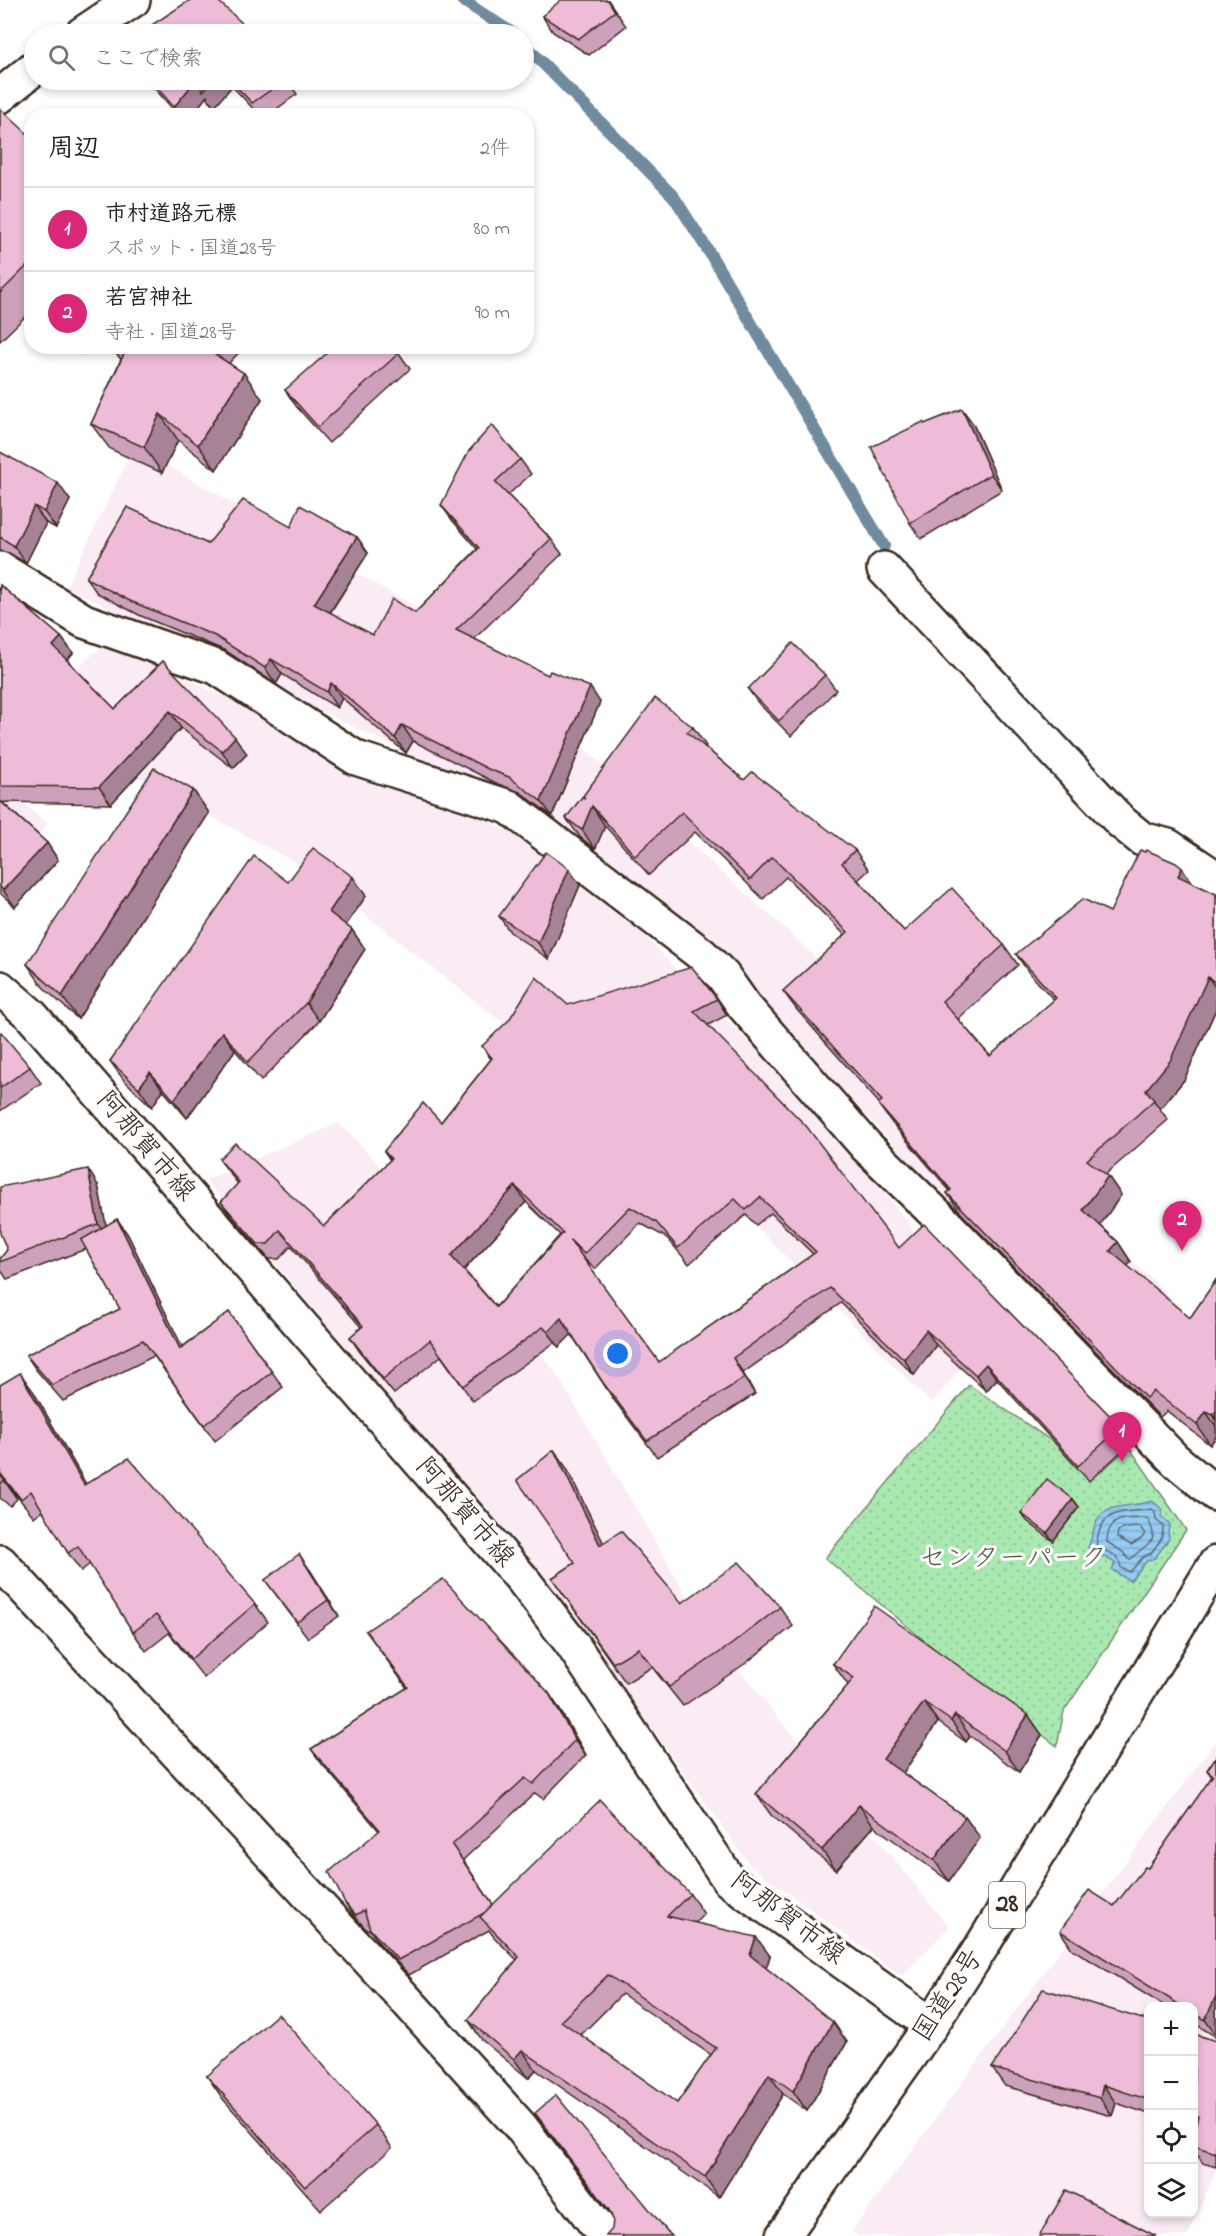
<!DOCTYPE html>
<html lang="ja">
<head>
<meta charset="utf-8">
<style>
  body { margin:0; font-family:"Indie Flower","Klee One",sans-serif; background:#f2f2f2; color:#202124 }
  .controls { position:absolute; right:18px; bottom:18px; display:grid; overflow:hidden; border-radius:12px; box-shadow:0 3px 9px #0003 }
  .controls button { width:54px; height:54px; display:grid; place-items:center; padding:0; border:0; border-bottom:2px solid #e0e0e0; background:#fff; color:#202124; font:30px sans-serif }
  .you { position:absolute; left:618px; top:1354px; width:21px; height:21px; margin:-15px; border:4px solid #fff; border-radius:50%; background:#1a73e8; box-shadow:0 0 0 9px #1a73e833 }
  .badge { display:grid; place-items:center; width:39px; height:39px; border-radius:50%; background:#db2777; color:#fff; font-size:20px; font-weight:700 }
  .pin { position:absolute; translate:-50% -50px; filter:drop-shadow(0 2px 3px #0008) }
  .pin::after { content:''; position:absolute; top:32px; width:21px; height:18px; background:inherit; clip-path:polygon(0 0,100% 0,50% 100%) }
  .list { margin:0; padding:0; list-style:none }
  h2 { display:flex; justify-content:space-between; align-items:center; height:78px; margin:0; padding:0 24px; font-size:26px }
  h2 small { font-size:20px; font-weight:400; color:#757577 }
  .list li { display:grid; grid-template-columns:39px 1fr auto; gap:18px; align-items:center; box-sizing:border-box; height:84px; padding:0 24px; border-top:2px solid #e0e0e0 }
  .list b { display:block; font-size:22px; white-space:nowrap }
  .list p { margin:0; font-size:20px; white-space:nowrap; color:#757577 }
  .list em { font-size:20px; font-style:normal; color:#757577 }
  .icon { flex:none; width:33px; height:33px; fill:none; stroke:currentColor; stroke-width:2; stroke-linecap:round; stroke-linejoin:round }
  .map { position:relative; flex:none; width:1216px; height:2236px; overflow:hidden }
  .search { position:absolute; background:#fff; box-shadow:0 3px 9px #0003; left:24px; top:24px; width:510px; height:66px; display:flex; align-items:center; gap:15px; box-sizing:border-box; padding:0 21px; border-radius:33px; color:#757577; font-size:22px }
  .panel { position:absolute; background:#fff; box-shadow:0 3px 9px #0003; left:24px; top:108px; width:510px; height:246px; border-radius:24px }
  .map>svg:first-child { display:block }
</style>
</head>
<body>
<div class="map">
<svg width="1216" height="2236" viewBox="0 0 1216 2236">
  <defs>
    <pattern id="green-dots" width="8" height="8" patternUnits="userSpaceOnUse" patternTransform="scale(1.5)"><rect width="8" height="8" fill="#a9e9b1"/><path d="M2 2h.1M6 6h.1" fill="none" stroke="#92c898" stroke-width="1.8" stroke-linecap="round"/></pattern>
    <pattern id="water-rules" width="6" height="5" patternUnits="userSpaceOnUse" patternTransform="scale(1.5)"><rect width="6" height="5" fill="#95ccf4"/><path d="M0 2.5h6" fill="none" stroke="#81afd1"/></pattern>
  </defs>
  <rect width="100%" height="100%" fill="#fff"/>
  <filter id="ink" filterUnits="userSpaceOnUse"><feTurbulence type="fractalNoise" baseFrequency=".0167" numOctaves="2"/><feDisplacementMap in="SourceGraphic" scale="12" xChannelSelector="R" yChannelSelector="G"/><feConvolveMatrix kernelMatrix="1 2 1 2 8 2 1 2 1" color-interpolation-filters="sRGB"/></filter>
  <g filter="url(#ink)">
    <g fill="#faebf4" fill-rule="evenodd">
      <polygon points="134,447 444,623 792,935 1175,1302 1110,1374 735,976 535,815 66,587"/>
      <polygon points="108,642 574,862 680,973 828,1122 906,1220 989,1336 931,1403 731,1201 305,868 23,713"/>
      <polygon points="0,785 48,824 0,876"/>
      <polygon points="339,1123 396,1183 556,1373 708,1632 949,1927 902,1976 750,1865 541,1574 334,1334 206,1180"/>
      <path d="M1216,1741V2170L1188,2236H859L852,2231ZM1148,2006H1194V2214H1148Z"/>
    </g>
    <polygon fill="url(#green-dots)" stroke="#728a68" stroke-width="1.5" points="969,1385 1099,1473 1129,1447 1186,1530 1064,1711 1057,1746 990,1695 825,1558"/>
    <path fill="url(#water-rules)" stroke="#718b9e" stroke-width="1.5" d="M1152,1501L1163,1510L1161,1516L1170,1524L1168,1531L1169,1539L1155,1558L1147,1561L1130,1581L1112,1570L1115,1563L1103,1556L1094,1555L1088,1548C1092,1539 1093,1527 1097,1521C1107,1501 1134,1508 1152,1501Z"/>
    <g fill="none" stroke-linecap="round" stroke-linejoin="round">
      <g stroke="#5f6b74" stroke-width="1.5">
        <path d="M1152,1509L1155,1512L1156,1520L1163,1526L1162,1538L1151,1553L1143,1557L1130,1572L1121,1568C1120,1554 1107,1551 1096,1548C1100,1507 1119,1514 1152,1509Z"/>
        <path d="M1147,1518C1162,1544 1147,1541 1131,1559H1128L1123,1552L1107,1542C1108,1516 1125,1518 1147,1518Z"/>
        <polygon points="1140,1527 1145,1534 1141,1539 1131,1545 1117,1537 1118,1531 1127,1528"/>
      </g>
      <g stroke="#718b9e" stroke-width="12">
        <polyline points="462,0 514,34"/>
        <polyline points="524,44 674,197 709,252 884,546"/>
      </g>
      <g stroke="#3b2a1e" stroke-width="38">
        <g id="minor">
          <polyline points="82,34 133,0"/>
          <polyline points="0,96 34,68"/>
          <polyline points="0,569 84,621 216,667 356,758 509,807 701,954 723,976 744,1006 866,1146 933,1211 1175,1460 1216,1494"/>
          <polyline points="884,569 1121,822 1142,839 1168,846 1216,878"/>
          <polyline points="0,1562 407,2001 521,2127 605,2236"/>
        </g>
      </g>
      <g stroke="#3b2a1e" stroke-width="38">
        <polyline id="secondary" points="0,988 31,1015 523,1580 572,1644 729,1880 931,2025"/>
      </g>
      <g stroke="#3b2a1e" stroke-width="38">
        <polyline id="trunk" points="783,2236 931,2025 982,1946 1216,1563"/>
      </g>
      <use href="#minor" stroke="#fff" stroke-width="33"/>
      <use href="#secondary" stroke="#fff" stroke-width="33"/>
      <use href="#trunk" stroke="#fff" stroke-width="33"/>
    </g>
    <g fill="#cda1bb" stroke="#3b2a1e" stroke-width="1.5" fill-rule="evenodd">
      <polygon points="608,0 626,26 589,55 553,32 542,16"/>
      <polygon points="147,80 287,80 297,94 267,116 260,116 232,86 214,107 207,96 191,116 179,116"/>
      <polygon points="0,110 32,138 32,310 0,341"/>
      <polygon points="79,346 94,346 84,354"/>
      <polygon points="108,346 245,346 229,363 262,399 216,470 178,440 162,473 110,449 91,424 121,359"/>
      <polygon points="399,353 410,369 329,443 296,406 285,390"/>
      <polygon points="962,409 973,424 1002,490 921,539 910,523 925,424"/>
      <polygon points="0,452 70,500 56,528 46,523 26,563 9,553 0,551"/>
      <polygon points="520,459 531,474 508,495 551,539 562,554 474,639 600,702 552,816 520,792 498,784 413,741 406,753 342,698 337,708 282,674 276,684 226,651 141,616 97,593 86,578 208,544 291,527 357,537 368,553 330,613 373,635 415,613 477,549 452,520 441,505"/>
      <polygon points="0,585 61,637 73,653 67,660 115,709 163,661 247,754 233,768 181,728 111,804 2,802 47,843 58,860 15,907 0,893"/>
      <polygon points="825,675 836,690 791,736 759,704 748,689"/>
      <polygon points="693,727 706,746 705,747 744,780 855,850 869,870 858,880 904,931 1004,945 1018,965 958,1019 990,1056 1054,1000 1029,973 1016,954 1110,912 1193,883 1216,894 1216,1009 1184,1080 1160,1109 1168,1120 1106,1174 1121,1195 1100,1225 1118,1242 1131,1262 1127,1266 1190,1318 1216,1280 1216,1437 1210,1445 1167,1411 1160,1417 961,1213 947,1193 950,1191 892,1123 878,1104 879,1103 797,1010 783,991 845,935 786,877 763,899 695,832 649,875 605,826 595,849 580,837 566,818 584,798"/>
      <polygon points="193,790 209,813 78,1019 43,987 27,964"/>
      <polygon points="288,882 366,896 346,925 352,930 365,949 319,1021 261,1081 235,1050 187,1118 163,1090 152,1107 123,1079 110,1061"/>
      <polygon points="580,885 549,959 510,932 499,916"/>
      <path d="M717,999L727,1015L708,1025L899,1248L1121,1427L1132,1442L1089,1481L997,1379L986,1391L936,1345L914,1375L841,1303L743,1373L755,1394L657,1457L614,1400L571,1334L559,1347L554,1343L473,1401L441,1356L394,1394L360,1352L350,1337L361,1327L291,1246L279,1259H269L232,1217L221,1202L238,1184L219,1159L324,1226L390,1160L384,1151L441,1122L491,1059L482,1046L568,1005ZM526,1202L560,1235L496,1307L464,1270ZM771,1213L813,1254L659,1362L582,1257L595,1269L640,1223L667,1238L689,1264L746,1215L756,1225Z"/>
      <polygon points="0,1033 30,1067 41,1083 0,1111"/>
      <polygon points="98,1185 106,1226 117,1219 128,1235 182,1347 229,1312 283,1387 215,1441 154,1356 63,1401 37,1371 26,1355 120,1309 86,1249 7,1279 0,1269 0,1259 7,1250"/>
      <polygon points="0,1385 33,1391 86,1484 255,1604 268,1622 204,1678 169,1633 146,1651 133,1632 90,1564 81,1571 68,1553 43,1510 34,1517 4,1480 17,1499 10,1506 0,1498"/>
      <polygon points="554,1450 567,1469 603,1543 682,1603 780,1607 793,1626 746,1663 683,1706 652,1667 626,1683 552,1578 575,1563"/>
      <polygon points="1073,1499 1079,1507 1053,1541 1027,1521 1021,1513"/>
      <polygon points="310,1570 339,1616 308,1638 265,1580"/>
      <path d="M366,1631L548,1692L558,1707L586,1755L543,1799L535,1793L463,1860L493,1905L690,1894L704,1914L695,1923L770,1956L766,1968L833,2022L847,2042L807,2111L783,2094L719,2197L536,2070L528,2078L482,2040L468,2020L517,1960L494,1937L489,1930L409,1975L380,1944L369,1929L367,1930L356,1918L345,1903L379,1831L322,1764L311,1749L407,1688ZM622,1994L711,2055L677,2103L581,2035Z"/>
      <polygon points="833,1664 1028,1715 1042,1735 1019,1772 970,1736 966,1742 938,1722 903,1773 965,1817 980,1838 949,1881 874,1826 836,1870 771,1815 756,1794 848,1685"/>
      <polygon points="1216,1757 1216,2037 1194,2023 1194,2007 1166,2007 1072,1949 1060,1931 1114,1906 1148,1868 1212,1777 1207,1770"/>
      <polygon points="1149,2021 1149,2114 1116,2103 1112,2116 1005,2086 992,2068"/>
      <polygon points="1194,2034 1216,2041 1216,2167 1203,2163 1194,2150 1194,2133 1195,2129 1194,2129"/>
      <polygon points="207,2076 376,2125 392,2148 321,2210 223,2099"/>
      <polygon points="535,2113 667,2231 613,2219 611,2213"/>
    </g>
    <g fill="#a78398" stroke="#3b2a1e" stroke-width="1.5">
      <polygon points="196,80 227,80 232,86 214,107 207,96 191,116 180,116 174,107"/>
      <polygon points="244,373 262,399 216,470 198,445"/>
      <polygon points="962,409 973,424 1002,490 991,474"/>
      <polygon points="160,414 178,440 162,473 144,447"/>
      <polygon points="58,483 70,500 56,528 44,512"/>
      <polygon points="34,506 46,523 26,563 14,546"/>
      <polygon points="357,537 368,553 325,620 314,604"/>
      <polygon points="61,637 73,653 64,663 53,646"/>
      <polygon points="271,659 282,674 276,684 265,668"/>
      <polygon points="331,683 342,698 337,708 327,692"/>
      <polygon points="590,687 600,702 552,816 541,801"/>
      <polygon points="170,711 181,728 111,804 99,787"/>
      <polygon points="402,725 413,741 406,753 395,738"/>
      <polygon points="235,737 247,754 233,768 222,751"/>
      <polygon points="193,790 209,813 78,1019 62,996"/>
      <polygon points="592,806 605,826 595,849 582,830"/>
      <polygon points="47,843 58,860 15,907 3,890"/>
      <polygon points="1182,868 1196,887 1178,876"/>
      <polygon points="569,869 580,885 549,959 538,943"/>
      <polygon points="353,877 366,896 342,931 329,912"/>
      <polygon points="352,930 365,949 319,1021 306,1003"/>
      <polygon points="1208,977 1216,988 1216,1009 1184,1080 1160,1109 1146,1090"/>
      <polygon points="222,1032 235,1050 187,1118 174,1100"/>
      <polygon points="150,1072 163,1090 152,1107 139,1088"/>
      <polygon points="88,1169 98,1185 109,1240 98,1224"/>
      <polygon points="1108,1176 1121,1195 1097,1230 1083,1210"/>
      <polygon points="515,1186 526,1202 462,1272 451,1256"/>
      <polygon points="117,1219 128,1235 191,1365 180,1349"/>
      <polygon points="1118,1242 1131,1262 1123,1271 1110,1251"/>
      <polygon points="561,1318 572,1334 559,1347 548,1332"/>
      <polygon points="926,1330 936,1345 914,1375 904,1359"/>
      <polygon points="733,1358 743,1373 755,1394 744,1378"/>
      <polygon points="986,1364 997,1379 986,1391 976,1375"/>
      <polygon points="20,1373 33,1391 97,1504 84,1485"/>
      <polygon points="1216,1411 1216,1420 1213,1415"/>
      <polygon points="1206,1412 1216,1426 1216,1437 1210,1445 1197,1425"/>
      <polygon points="554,1450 567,1469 614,1564 600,1545"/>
      <polygon points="1073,1499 1079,1507 1053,1541 1047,1533"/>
      <polygon points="299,1554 310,1570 339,1616 328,1600"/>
      <polygon points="548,1692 558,1707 586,1755 575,1740"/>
      <polygon points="924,1702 938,1722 898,1780 883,1759"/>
      <polygon points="955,1715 970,1736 966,1742 951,1721"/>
      <polygon points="1028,1715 1042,1735 1019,1772 1005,1751"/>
      <polygon points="859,1805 874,1826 836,1870 822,1850"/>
      <polygon points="965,1817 980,1838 949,1881 934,1860"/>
      <polygon points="756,1937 770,1956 764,1974 750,1955"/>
      <polygon points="1216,1996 1216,2035 1205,2020"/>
      <polygon points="833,2022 847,2042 807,2111 793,2091"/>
      <polygon points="522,2050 536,2070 528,2078 514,2059"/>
      <polygon points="769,2074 783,2094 719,2197 705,2177"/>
      <polygon points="1103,2085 1116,2103 1112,2116 1100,2098"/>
    </g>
    <g fill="#eebbd9" stroke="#3b2a1e" stroke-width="1.5" fill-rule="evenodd">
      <polygon points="190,0 217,0 253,33 251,34 138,34"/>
      <polygon points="561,0 608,0 615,11 578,39 542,16"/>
      <polygon points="150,80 213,80 203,91 196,80 174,107"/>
      <polygon points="230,80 285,80 252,103"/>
      <polygon points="1,109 32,138 32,261 0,293 0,110"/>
      <polygon points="116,346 202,346 244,373 198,445 160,414 144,447 91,424 124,354"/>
      <polygon points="335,346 393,346 399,353 318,427 285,390"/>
      <polygon points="962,409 991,474 910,523 871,447 923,422 924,424"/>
      <polygon points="492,425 520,459 495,482 551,539 456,630 548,675 550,671 590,687 541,801 509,777 488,769 402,725 395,738 331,683 327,692 271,659 265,668 215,636 130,601 86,578 127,507 208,544 243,500 291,527 300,505 357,537 314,604 373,635 392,599 415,613 479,548 441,505 469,451"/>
      <polygon points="0,452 58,483 44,512 34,506 14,546 0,537"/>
      <polygon points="0,585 61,637 53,646 115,709 163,661 235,737 222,751 170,711 99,787 0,786"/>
      <polygon points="793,643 825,675 779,721 748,689"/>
      <polygon points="655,698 693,727 687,732 744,780 752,772 855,850 842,863 904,931 952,888 1004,945 942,1001 990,1056 1056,998 1016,954 1083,899 1110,912 1140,850 1145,852 1146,850 1176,863 1182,868 1178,876 1216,894 1216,983 1208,977 1170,1061 1146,1090 1154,1100 1087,1160 1108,1176 1083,1210 1118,1242 1110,1251 1190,1318 1216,1280 1216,1411 1213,1415 1206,1412 1197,1425 1153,1391 1146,1398 947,1193 951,1190 878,1104 882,1101 783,991 848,932 772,857 750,880 682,812 635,856 592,806 582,830 566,818 582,797 585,798 583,796"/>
      <polygon points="154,768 193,790 62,996 27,964"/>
      <polygon points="0,801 47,843 3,890 0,887"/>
      <polygon points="313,848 353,877 329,912 352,930 306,1003 248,1062 222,1032 174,1100 150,1072 139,1088 110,1061 254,856 288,882"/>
      <polygon points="546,852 569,869 538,943 499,916"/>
      <path d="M692,967L717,999L694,1011L807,1127L899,1248L924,1224L1121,1427L1078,1466L986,1364L976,1375L926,1330L904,1359L830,1288L733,1358L744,1378L647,1441L604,1384L561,1318L548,1332L543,1327L463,1386L430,1340L383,1379L350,1337L363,1326L280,1230L268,1244H258L221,1202L239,1182L219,1159L235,1143L324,1226L391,1159L384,1151L423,1103L441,1122L492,1058L482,1046L509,1020L536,977L568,1005ZM515,1186L563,1233L496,1307L451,1256ZM760,1197L816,1252L659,1362L570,1240L584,1254L630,1207L656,1222L678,1248L735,1199L746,1210Z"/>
      <polygon points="1,1032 30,1067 0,1088 0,1033"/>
      <polygon points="88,1169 98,1224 0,1262 0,1259 7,1250 0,1233 0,1187"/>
      <polygon points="117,1219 180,1349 229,1312 272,1372 204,1425 143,1340 52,1385 26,1355 120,1309 81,1240"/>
      <polygon points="20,1373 84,1485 129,1458 255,1604 191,1659 156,1615 133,1632 78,1546 68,1553 31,1491 21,1499 0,1473 0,1385"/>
      <polygon points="554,1450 600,1545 621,1531 682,1603 739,1562 780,1607 732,1644 669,1687 638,1648 613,1663 552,1578 575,1563 517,1480"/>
      <polygon points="0,1475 4,1480 0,1485"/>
      <polygon points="1047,1479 1073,1499 1047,1533 1021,1513"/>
      <polygon points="299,1554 328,1600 297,1622 265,1580"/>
      <polygon points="443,1579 548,1692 575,1740 533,1784 525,1778 452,1845 493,1905 486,1912 398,1960 370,1929 364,1910 356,1915 345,1903 329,1872 380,1830 311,1749 408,1687 366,1631"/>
      <polygon points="874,1606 1028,1715 1005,1751 955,1715 951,1721 924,1702 883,1759 965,1817 934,1860 859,1805 822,1850 756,1794 854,1678 833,1664"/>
      <polygon points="1216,1757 1216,1996 1205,2020 1194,2013 1194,2007 1183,2007 1060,1931 1089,1890 1114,1906 1145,1867 1148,1868 1213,1775 1207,1770"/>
      <path d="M600,1800L690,1894L667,1916L756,1937L750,1955L833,2022L793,2091L769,2074L705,2177L522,2050L514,2059L468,2020L519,1957L480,1917ZM608,1975L716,2048L677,2103L561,2021Z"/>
      <polygon points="1043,1989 1149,2021 1149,2100 1103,2085 1100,2098 992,2068"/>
      <polygon points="278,2014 376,2125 305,2187 207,2076"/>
      <polygon points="1194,2034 1216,2041 1216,2153 1194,2146 1194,2133 1198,2116 1194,2115"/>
      <polygon points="556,2095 667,2231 672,2236 606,2236 612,2229 613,2219 609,2210 535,2113"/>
      <polygon points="1066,2190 1156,2236 1039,2236"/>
    </g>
  </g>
  <g text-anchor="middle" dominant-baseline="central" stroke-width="6" stroke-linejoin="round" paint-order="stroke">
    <rect fill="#fff" stroke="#766a62" stroke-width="1.5" x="989" y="1882" width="36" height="46" rx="4.5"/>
    <g font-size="26" font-weight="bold" fill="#3b2a1e">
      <text x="1007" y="1905">28</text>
    </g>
    <g font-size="27" fill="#3b2a1e" stroke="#fff">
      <text transform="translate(145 1147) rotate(49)">阿那賀市線</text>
      <text transform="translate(464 1513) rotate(49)">阿那賀市線</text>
      <text transform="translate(787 1919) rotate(37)">阿那賀市線</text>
      <text transform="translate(949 1996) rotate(-57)">国道28号</text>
    </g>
    <g font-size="27" fill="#565a43" stroke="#fff">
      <text x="1013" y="1559">センターパーク</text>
    </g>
  </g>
</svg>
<div class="controls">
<button>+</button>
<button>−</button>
<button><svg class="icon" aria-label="locate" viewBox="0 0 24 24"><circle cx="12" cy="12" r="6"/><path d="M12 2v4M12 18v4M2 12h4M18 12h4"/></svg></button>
<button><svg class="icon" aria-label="layers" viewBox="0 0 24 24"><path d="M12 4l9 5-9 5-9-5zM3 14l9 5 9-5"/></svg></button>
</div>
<div class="you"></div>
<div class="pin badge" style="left:1122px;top:1462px">1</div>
<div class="pin badge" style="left:1182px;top:1251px">2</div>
<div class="search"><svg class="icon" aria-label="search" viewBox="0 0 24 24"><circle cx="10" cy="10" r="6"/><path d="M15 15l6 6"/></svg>ここで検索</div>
<section class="panel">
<h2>周辺<small>2件</small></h2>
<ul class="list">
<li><span class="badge">1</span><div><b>市村道路元標</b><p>スポット · 国道28号</p></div><em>80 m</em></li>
<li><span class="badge">2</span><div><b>若宮神社</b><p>寺社 · 国道28号</p></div><em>90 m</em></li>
</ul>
</section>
</div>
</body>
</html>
